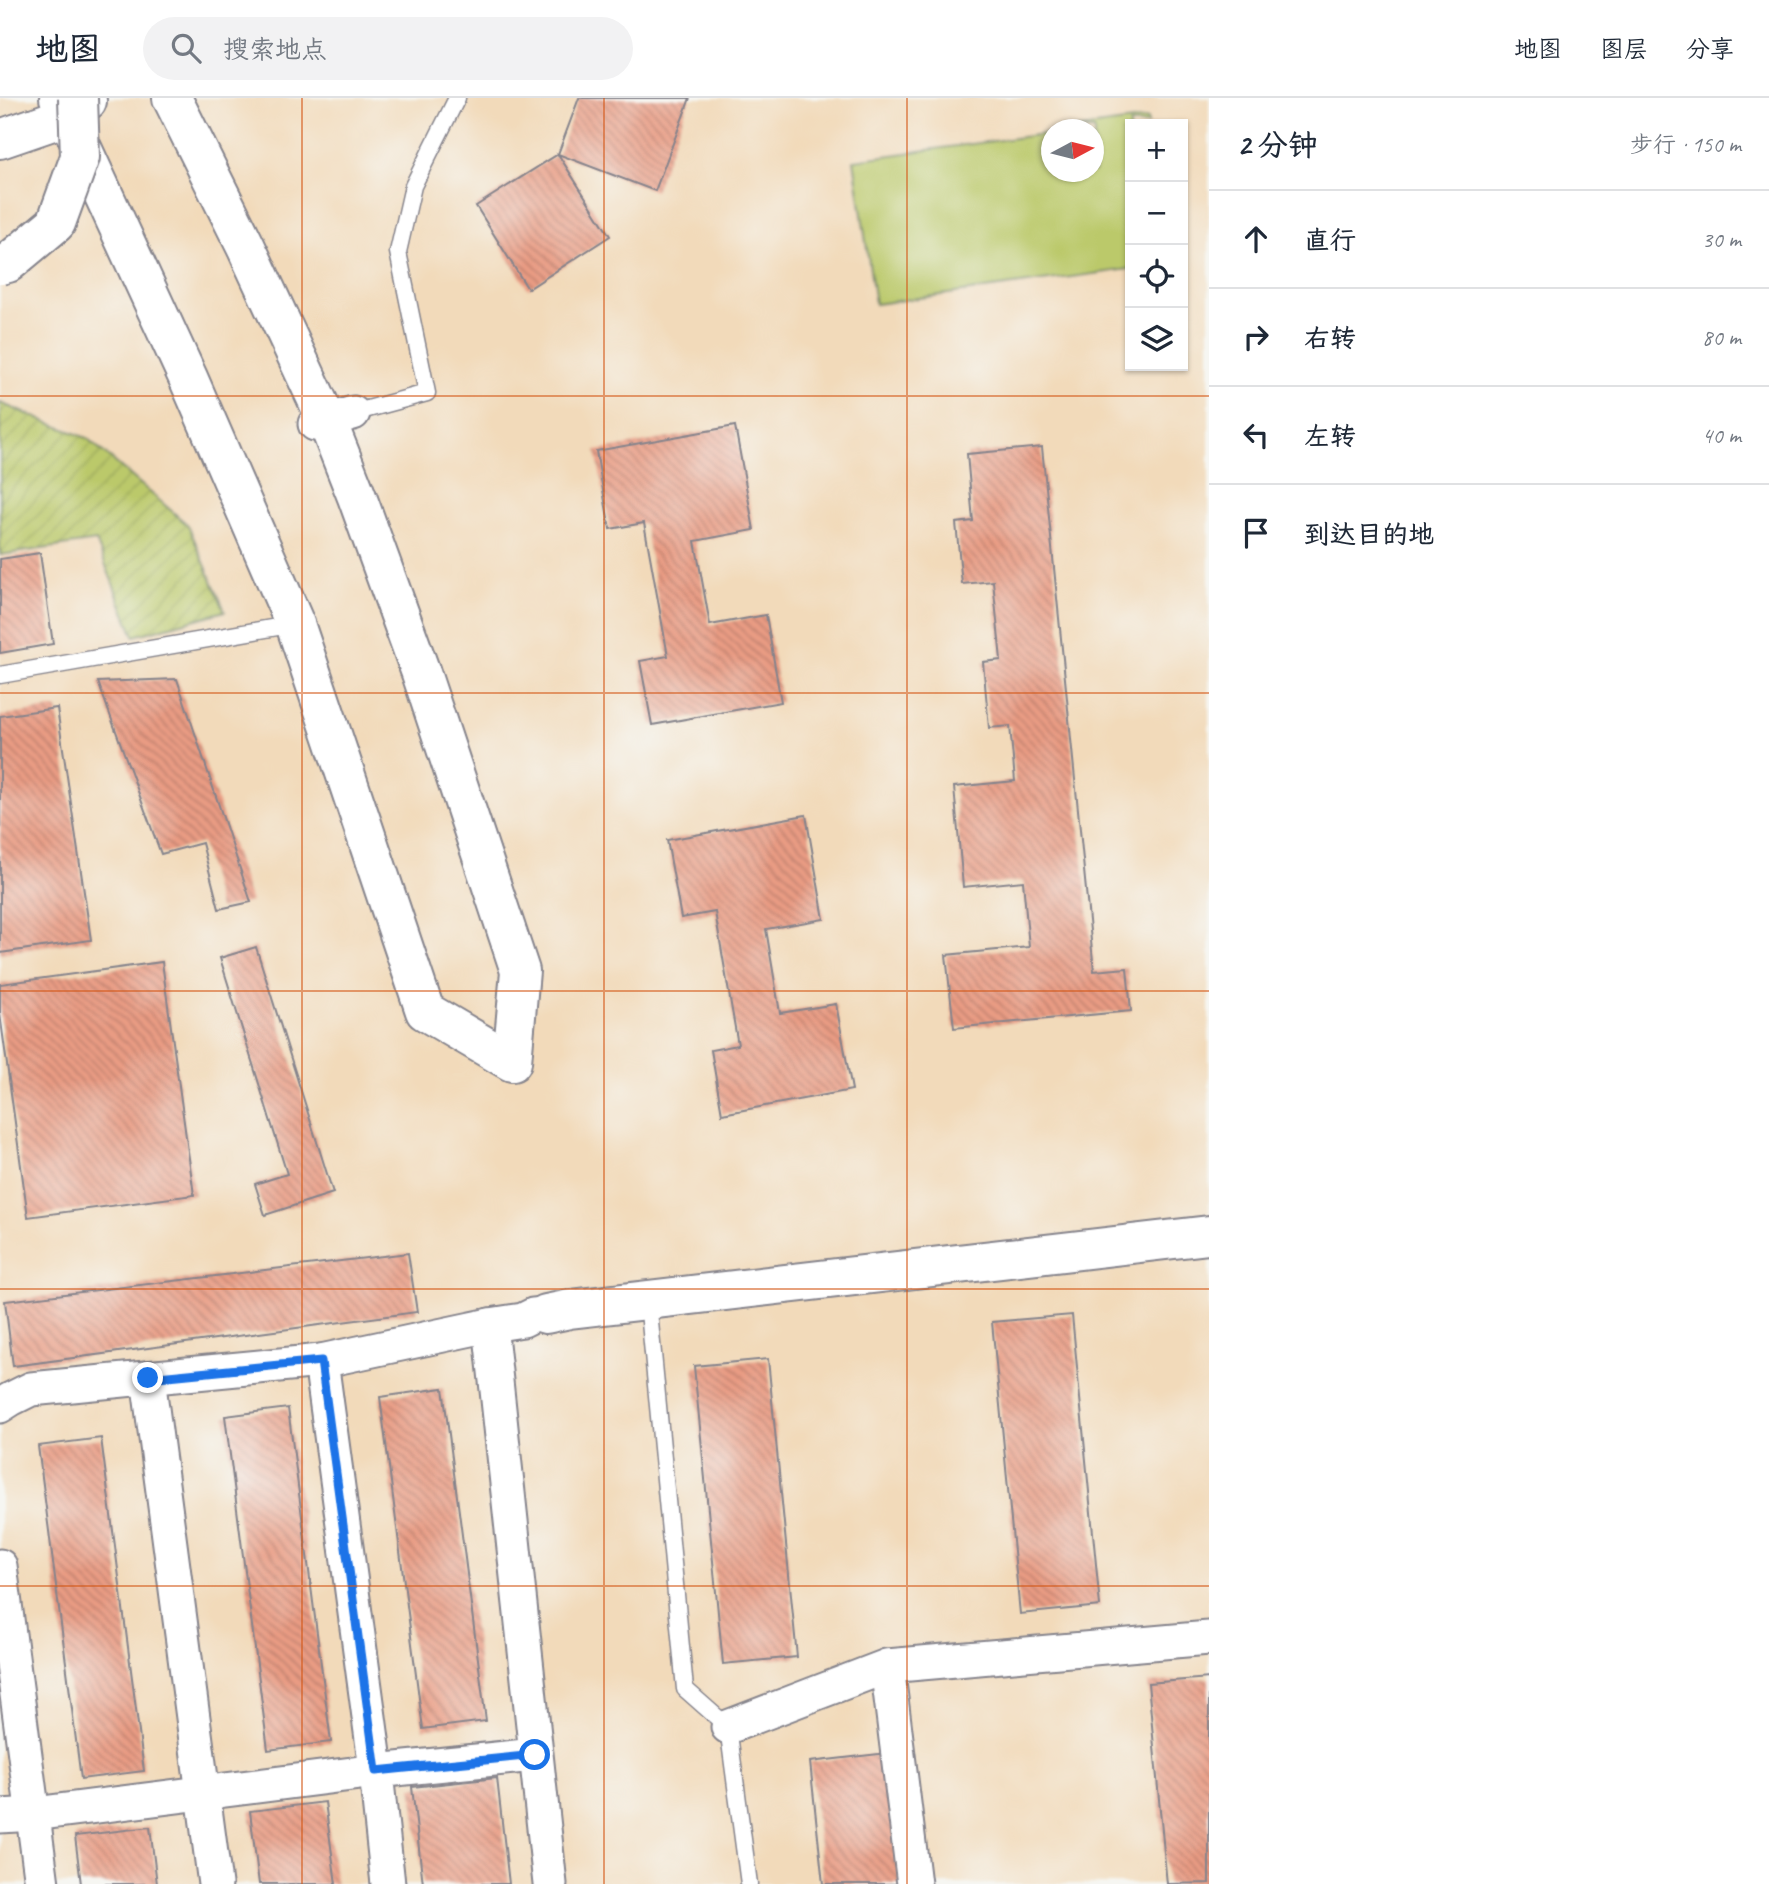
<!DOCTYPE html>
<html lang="zh">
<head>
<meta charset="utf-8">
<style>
  body { margin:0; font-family:Caveat,"LXGW WenKai TC",sans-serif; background:#f2f2f3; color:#1f2937 }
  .controls { position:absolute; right:21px; top:21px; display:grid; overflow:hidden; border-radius:0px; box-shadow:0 2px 5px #0004 }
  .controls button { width:63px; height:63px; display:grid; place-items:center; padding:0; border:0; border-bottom:2px solid #e0e1e3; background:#fff; color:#1f2937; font:35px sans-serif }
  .compass { position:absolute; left:1041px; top:21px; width:63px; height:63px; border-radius:50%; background:#fff; box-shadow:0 2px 5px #0004; rotate:83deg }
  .stop { position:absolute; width:21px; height:21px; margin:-16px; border:5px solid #1a73e8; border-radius:50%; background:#fff }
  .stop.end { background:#1a73e8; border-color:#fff; box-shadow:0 2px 7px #0008 }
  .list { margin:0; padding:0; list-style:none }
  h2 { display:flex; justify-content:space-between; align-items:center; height:91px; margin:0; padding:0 28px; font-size:30px }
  h2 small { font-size:23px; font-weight:400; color:#747a83 }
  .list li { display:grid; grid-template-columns:46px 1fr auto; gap:21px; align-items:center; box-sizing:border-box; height:98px; padding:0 28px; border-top:2px solid #e0e1e3 }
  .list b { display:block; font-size:26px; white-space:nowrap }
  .list em { font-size:23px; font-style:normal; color:#747a83 }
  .icon { flex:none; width:38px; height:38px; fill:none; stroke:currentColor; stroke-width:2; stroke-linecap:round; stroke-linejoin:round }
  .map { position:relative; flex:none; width:1209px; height:1786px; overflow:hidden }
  header { display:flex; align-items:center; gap:42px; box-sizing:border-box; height:98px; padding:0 35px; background:#fff; border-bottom:2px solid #e0e1e3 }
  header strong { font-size:33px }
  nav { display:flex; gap:38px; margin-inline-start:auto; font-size:24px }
  .search { width:490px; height:63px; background:#f2f2f3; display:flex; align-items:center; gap:18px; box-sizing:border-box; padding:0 24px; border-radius:38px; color:#747a83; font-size:26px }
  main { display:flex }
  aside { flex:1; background:#fff }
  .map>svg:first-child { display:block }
</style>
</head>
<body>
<header>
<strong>地图</strong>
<div class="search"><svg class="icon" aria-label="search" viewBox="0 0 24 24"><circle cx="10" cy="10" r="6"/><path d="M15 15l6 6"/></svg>搜索地点</div>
<nav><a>地图</a><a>图层</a><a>分享</a></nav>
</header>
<main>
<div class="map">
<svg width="1209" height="1786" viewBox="0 0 1209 1786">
  <defs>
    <pattern id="garden-furrows" width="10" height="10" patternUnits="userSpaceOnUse" patternTransform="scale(1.75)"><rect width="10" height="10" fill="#bbc96b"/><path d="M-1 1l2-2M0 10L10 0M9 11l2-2" fill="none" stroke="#a0ad5f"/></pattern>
    <pattern id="building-back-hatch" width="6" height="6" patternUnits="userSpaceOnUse" patternTransform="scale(1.75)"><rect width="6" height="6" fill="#e99b83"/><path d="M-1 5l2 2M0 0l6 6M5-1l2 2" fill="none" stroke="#bc7f6e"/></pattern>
  </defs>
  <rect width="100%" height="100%" fill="#f6f6f2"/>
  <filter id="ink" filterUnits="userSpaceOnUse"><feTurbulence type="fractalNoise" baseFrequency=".0143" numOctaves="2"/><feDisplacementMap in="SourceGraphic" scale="14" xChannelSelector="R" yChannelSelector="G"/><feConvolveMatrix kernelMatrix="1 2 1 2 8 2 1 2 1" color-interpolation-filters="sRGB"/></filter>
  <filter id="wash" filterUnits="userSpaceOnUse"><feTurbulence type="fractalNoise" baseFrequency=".00686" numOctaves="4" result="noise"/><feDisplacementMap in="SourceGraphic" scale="28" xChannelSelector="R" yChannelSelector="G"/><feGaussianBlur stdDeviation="1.57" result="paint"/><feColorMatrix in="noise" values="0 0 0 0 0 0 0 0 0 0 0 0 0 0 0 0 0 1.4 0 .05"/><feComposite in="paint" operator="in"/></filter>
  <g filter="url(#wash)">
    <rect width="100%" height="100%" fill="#f2daba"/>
    <polygon fill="#bbc96b" stroke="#6b7c64" stroke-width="2" points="1147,21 1148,26 1130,26 1130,171 875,206 854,62 1051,35 1052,74 1094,74 1094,32 1073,31"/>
    <polygon fill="url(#garden-furrows)" stroke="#6b7c64" stroke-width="2" points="0,305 87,340 188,427 225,513 134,538 96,443 0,457"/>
    <g id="blocks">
      <g fill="url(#building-back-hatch)">
        <polygon points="579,0 690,0 655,93 558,56 610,138 528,191 476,108 558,56"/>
        <polygon points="735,328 754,432 695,443 710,527 766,517 781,604 652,627 640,563 668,558 644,425 610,431 596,353"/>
        <polygon points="1042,349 1094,873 1127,870 1131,913 954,930 946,857 1029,849 1023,783 963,789 954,689 1015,683 1010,628 989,630 983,564 1001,562 993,483 962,486 956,425 973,423 967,356"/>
        <polygon points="40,455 53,546 0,555 0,461"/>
        <polygon points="177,581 251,804 219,811 202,745 161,756 98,584"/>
        <polygon points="57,610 91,842 0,855 0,618"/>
        <polygon points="806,717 824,821 766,831 780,915 836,906 852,992 722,1016 711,952 738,947 715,814 681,820 667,742"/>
        <polygon points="256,849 333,1095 265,1117 255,1086 287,1076 220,860"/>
        <polygon points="162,864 194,1097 28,1119 0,916 0,886"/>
        <polygon points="408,1155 417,1214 13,1268 5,1203"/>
        <polygon points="1072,1217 1100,1508 1020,1516 992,1224"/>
        <polygon points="768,1261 797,1559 723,1566 694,1268"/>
        <polygon points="443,1290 486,1623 423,1631 380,1299"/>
        <polygon points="288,1310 331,1644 268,1652 225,1318"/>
        <polygon points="101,1340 144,1673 81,1681 38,1348"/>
        <polygon points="1209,1580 1209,1785 1167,1786 1148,1585"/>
        <polygon points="887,1655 901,1786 823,1786 810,1664"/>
        <polygon points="497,1680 509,1786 423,1786 412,1689"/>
        <polygon points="325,1704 336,1786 259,1786 250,1713"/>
        <polygon points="150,1729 157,1786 81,1786 75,1738"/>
      </g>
    </g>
  </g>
  <g filter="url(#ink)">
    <use href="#blocks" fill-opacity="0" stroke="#86848c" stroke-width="2"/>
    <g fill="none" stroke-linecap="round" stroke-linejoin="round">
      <g stroke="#86848c" stroke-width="19">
        <g id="lane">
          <polyline points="353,315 427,295 398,154 413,88 457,0"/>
          <polyline points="0,577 295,526"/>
          <polyline points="648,1203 685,1591 728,1629 749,1786"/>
        </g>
      </g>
      <g stroke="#86848c" stroke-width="37">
        <g id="street">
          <polyline points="315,326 353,315"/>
          <polyline points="490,1227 550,1786"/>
          <polyline points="321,1263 374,1656 388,1786"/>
          <polyline points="148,1280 215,1786"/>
          <polyline points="0,1308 11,1301 31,1291 321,1263 490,1227 523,1222 533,1217 546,1216"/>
          <polyline points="0,1468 42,1786"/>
          <polyline points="887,1568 914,1786"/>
          <polyline points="728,1629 887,1568 1209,1540"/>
          <polyline points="0,1718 34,1716 376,1673 535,1657"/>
        </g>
      </g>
      <g stroke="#86848c" stroke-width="42">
        <g id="secondary">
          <polyline points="59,0 189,282 295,526 425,913 512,964 520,873 421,575 357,399 327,323 246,149 172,0"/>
          <polyline points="0,41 67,18 87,3"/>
          <polyline points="546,1216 570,1211 1209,1137"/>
        </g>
      </g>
      <use href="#lane" stroke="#fff" stroke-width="16"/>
      <use href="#street" stroke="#fff" stroke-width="33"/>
      <use href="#secondary" stroke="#fff" stroke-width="38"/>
      <g stroke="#86848c" stroke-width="42" stroke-linecap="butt">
        <polyline id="highway-bridge" points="0,167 8,165 56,125 80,59 78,0"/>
      </g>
      <use href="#highway-bridge" stroke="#fff" stroke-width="38"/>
    </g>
  </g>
  <g fill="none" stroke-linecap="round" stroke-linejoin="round" filter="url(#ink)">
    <polyline stroke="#1a73e8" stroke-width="9" points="148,1280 321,1263 376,1673 535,1657"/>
  </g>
  <path fill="none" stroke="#d45514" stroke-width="2" stroke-opacity="0.55" d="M302,0V1786M604,0V1786M907,0V1786M0,298H1209M0,595H1209M0,893H1209M0,1191H1209M0,1488H1209"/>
</svg>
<div class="controls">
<button>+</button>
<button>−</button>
<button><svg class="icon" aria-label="locate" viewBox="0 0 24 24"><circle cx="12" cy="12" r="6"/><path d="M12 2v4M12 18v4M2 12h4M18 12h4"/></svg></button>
<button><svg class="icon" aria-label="layers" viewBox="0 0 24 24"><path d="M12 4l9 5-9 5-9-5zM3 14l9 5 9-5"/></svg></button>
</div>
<svg class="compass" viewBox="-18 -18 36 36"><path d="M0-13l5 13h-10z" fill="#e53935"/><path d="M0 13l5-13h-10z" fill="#747a83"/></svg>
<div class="stop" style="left:535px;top:1657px"></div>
<div class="stop end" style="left:148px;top:1280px"></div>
</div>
<aside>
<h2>2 分钟<small>步行 · 150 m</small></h2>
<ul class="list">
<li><svg class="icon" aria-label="ahead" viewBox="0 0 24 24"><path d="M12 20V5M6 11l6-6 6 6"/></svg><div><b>直行</b></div><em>30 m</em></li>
<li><svg class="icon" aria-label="right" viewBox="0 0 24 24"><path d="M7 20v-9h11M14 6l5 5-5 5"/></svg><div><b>右转</b></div><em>80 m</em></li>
<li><svg class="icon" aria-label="left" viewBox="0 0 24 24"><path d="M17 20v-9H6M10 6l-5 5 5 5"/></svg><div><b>左转</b></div><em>40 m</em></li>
<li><svg class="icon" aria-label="arrive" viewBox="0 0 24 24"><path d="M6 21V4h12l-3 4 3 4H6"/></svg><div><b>到达目的地</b></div></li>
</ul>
</aside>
</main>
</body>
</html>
